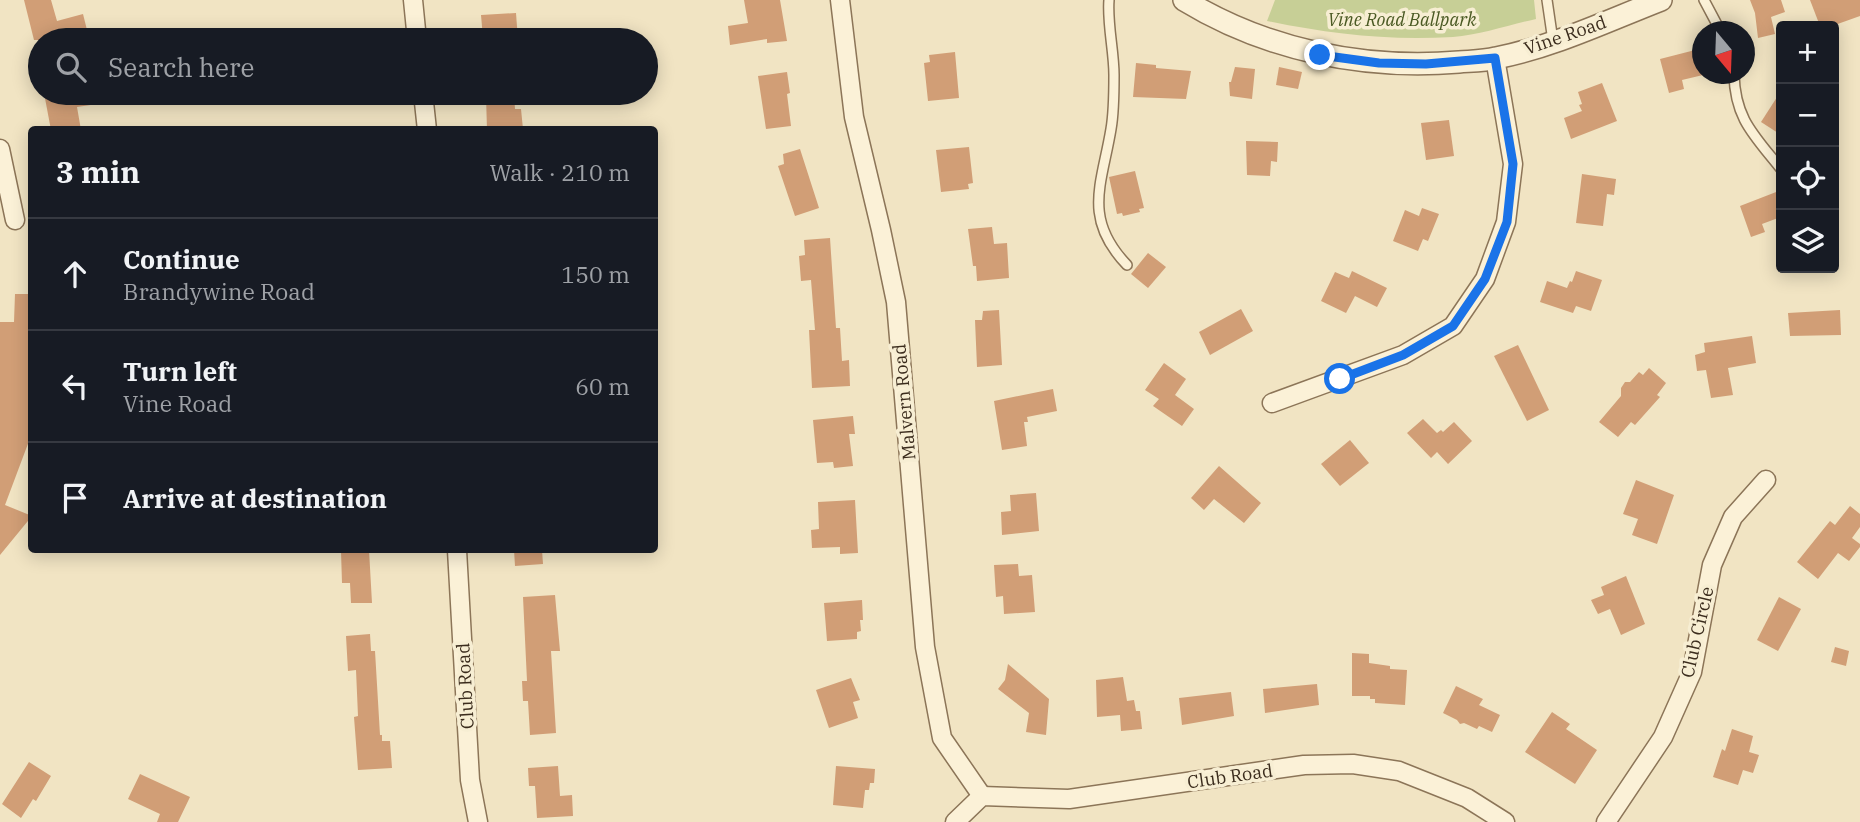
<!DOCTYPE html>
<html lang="en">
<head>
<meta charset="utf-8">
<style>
  body { margin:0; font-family:"IBM Plex Serif",serif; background:#20242c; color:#f1f3f6 }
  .controls { position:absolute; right:21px; top:21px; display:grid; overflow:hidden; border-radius:7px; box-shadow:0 4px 18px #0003 }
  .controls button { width:63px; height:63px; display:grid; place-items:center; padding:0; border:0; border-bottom:2px solid #363941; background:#171b24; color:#f1f3f6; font:35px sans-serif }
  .compass { position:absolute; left:1692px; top:21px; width:63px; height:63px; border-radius:50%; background:#171b24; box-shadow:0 4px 18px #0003; rotate:161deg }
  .stop { position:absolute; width:21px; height:21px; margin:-16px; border:5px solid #1a73e8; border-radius:50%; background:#fff }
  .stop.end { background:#1a73e8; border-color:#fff; box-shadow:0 2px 7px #0008 }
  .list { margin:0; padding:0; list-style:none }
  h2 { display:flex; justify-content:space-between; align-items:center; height:91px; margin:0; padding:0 28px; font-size:30px }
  h2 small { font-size:23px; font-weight:400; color:#9ea1a6 }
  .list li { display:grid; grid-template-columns:46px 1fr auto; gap:21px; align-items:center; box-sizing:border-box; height:112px; padding:0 28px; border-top:2px solid #363941 }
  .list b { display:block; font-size:26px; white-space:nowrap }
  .list p { margin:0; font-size:23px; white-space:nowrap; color:#9ea1a6 }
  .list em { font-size:23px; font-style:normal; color:#9ea1a6 }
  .icon { flex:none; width:38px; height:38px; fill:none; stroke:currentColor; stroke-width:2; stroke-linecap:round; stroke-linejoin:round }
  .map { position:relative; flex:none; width:1860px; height:822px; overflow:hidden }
  .search { position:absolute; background:#171b24; box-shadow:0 4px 18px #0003; left:28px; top:28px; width:630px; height:77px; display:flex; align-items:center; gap:18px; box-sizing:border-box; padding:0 24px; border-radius:38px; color:#9ea1a6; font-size:26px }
  .panel { position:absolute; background:#171b24; box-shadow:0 4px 18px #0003; left:28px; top:126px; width:630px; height:427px; border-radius:7px }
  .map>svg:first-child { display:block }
</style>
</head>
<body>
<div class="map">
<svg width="1860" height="822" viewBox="0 0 1860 822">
  <rect width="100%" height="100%" fill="#f1e4c3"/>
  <path fill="#c7cf96" d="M1275,0H1534L1536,19C1509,25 1480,35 1453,37C1389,41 1329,34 1267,21Z"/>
  <g fill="#d19e76">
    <polygon points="24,0 51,0 57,21 83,14 88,34 63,40 34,40"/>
    <polygon points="744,0 780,0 787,41 767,43 767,39 730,45 728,26 748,23"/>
    <polygon points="1750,0 1781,0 1785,12 1771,17 1775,34 1758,38 1755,13"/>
    <polygon points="1810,0 1860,0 1860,16 1832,26 1820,26"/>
    <polygon points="516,13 518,40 483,38 481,15"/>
    <polygon points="1703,48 1703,75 1682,80 1684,89 1669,93 1660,59"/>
    <polygon points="955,52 959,98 928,101 924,63 930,62 929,55"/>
    <polygon points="1136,63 1156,65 1156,68 1191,71 1186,99 1133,97"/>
    <polygon points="1235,67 1255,69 1252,99 1230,96 1229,82 1231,82"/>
    <polygon points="1279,67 1302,72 1298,89 1276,85"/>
    <polygon points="787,72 790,93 787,94 791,126 766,129 758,76"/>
    <polygon points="1602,83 1617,121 1571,139 1564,118 1582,111 1579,105 1582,104 1578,92"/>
    <polygon points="1781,91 1781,135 1761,122"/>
    <polygon points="44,93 111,93 111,102 77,107 81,130 51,130"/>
    <polygon points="514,94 515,109 521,109 523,129 487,130 486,96"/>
    <polygon points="1449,120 1454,156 1426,160 1421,123"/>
    <polygon points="1246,141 1278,142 1277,162 1271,161 1270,176 1247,175"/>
    <polygon points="969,147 973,183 968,184 969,189 941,192 936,150"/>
    <polygon points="800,149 819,208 795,216 778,166 784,164 783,154"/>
    <polygon points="1135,171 1144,208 1139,209 1140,212 1123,216 1122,213 1117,214 1109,177"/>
    <polygon points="1582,174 1616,179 1614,195 1607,194 1603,226 1576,223"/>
    <polygon points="1781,190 1781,217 1762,224 1765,232 1751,237 1740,206"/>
    <polygon points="1422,208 1439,214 1428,241 1423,239 1418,251 1393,241 1405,210 1419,216"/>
    <polygon points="992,227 994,244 1007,243 1009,278 977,281 976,266 973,266 968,229"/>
    <polygon points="830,238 836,328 840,328 842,361 849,360 850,386 812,388 809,330 815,330 811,280 801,281 799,256 805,255 804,240"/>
    <polygon points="1148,253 1166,267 1148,288 1131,274"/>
    <polygon points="1352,271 1387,288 1377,307 1355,296 1346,313 1321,301 1335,272 1349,278"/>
    <polygon points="1576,271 1602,280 1591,311 1576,306 1573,313 1540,302 1547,281 1567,288 1570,281 1572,282"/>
    <polygon points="15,294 32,294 32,433 5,505 32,516 0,555 0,322 14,322"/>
    <polygon points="1241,309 1253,331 1210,355 1199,332"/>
    <polygon points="999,310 1002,365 977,367 975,320 982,320 983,311"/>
    <polygon points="1840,310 1841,335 1790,336 1788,313"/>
    <polygon points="1752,336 1756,363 1728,368 1733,395 1711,398 1706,370 1697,371 1695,355 1705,352 1704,343"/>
    <polygon points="1518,345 1549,410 1527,421 1494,356"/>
    <polygon points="1164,363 1186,379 1175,395 1194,409 1182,426 1153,406 1159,399 1145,390"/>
    <polygon points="1649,368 1666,383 1657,395 1660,397 1635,425 1631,422 1618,437 1599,422 1621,396 1621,388 1625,382 1630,382 1639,372 1643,375"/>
    <polygon points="1053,389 1057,411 1027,417 1028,422 1024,422 1027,446 1002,450 994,401"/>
    <polygon points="853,416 855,434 849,434 853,466 834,468 833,462 817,463 813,420"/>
    <polygon points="1423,419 1437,433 1441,430 1443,432 1454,422 1472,441 1448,464 1437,452 1431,458 1407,433"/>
    <polygon points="1350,440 1369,463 1340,486 1321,464"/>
    <polygon points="1219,466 1261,503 1244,523 1214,499 1204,510 1191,498"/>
    <polygon points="1636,480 1674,495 1657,544 1632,535 1638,519 1623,514"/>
    <polygon points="1036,493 1039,531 1002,535 1001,512 1011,511 1010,495"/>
    <polygon points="855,500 858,553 840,554 840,547 812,548 811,530 819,529 818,502"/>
    <polygon points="1850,506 1860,514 1860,527 1852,538 1860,544 1860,547 1849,561 1838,553 1818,579 1797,562 1830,521 1835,525"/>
    <polygon points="348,550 369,550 372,603 351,603 350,583 342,583 341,551"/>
    <polygon points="514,550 542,550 543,564 515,566"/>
    <polygon points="1018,564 1019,576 1032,575 1035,612 1004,614 1003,596 996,597 994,565"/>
    <polygon points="1626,576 1645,624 1621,635 1610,609 1598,614 1591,600 1604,595 1601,587"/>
    <polygon points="555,595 560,651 551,651 556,733 530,735 528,701 523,701 522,681 527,681 523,597"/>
    <polygon points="1779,597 1801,609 1778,651 1757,640"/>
    <polygon points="862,600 863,620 860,620 861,631 857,632 857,639 827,641 824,603"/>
    <polygon points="370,634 371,651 375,651 380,735 382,735 382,741 390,741 392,768 358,770 354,717 358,716 356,670 348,671 346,636"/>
    <polygon points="1835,647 1849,651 1846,666 1831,662"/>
    <polygon points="1352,653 1369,654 1369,663 1390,666 1390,669 1407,670 1405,705 1375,703 1375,699 1370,699 1370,696 1352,696"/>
    <polygon points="1008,664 1049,699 1046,735 1026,732 1029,713 998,689 1005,680"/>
    <polygon points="1123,677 1127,701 1134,700 1136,711 1140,711 1142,729 1121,731 1120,715 1097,717 1096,680"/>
    <polygon points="851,678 860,700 853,702 858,718 829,728 816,690"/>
    <polygon points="1317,684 1319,705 1265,713 1263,689"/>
    <polygon points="1456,686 1483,699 1479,705 1500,715 1492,732 1479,726 1477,729 1464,723 1460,724 1457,720 1443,713"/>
    <polygon points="1231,692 1234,716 1182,725 1179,698"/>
    <polygon points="1552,712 1570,724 1566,729 1597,750 1575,784 1525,752"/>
    <polygon points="1732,729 1753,736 1749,752 1759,755 1753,773 1743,770 1738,785 1713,777 1722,749 1725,751"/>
    <polygon points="29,762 51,776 36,801 33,799 21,818 2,804"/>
    <polygon points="558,766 560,796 572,795 573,816 537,818 535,786 529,786 528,768"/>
    <polygon points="836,766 875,769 874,783 870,783 869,790 865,790 863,808 833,805"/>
    <polygon points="140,774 190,797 178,822 157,822 160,814 128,799"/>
  </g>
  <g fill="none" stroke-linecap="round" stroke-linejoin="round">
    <g stroke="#8c7558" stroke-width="12">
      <g id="service">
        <path d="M1109,0C1107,23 1114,51 1114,75C1114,92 1114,112 1111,129C1102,184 1082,218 1127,265"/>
        <polyline points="1547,0 1553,41"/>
        <polyline points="1704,0 1721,32"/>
        <path d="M1734,74C1735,119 1754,135 1781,169"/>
      </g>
    </g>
    <g stroke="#8c7558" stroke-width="21">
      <g id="minor">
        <polyline points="413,0 417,40"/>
        <polyline points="840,0 854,117 881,230 896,302 925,647 942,738 982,796"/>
        <polyline points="423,93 427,130"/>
        <polyline points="0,149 15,220"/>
        <polyline points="1272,403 1403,355 1453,326 1485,279 1506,222 1513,164 1495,58"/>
        <polyline points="457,550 470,780 478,822"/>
        <polyline points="955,822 982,796 1069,799 1304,765 1353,764 1399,771 1467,798 1505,822"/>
        <polyline points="1606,822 1663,737 1692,672 1712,565 1733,517 1766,480"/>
      </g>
    </g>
    <g stroke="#8c7558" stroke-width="24">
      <path id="tertiary" d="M1184,0C1266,50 1363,70 1459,62C1471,61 1484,61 1496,58C1553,47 1607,21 1661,0"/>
    </g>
    <use href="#service" stroke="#fbf1d7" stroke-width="9"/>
    <use href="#minor" stroke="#fbf1d7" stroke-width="18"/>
    <use href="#tertiary" stroke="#fbf1d7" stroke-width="21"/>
  </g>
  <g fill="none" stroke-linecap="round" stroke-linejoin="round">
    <polyline stroke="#1a73e8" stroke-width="9" points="1320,55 1379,63 1426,64 1495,58 1513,164 1507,222 1485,279 1453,326 1403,355 1340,379"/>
  </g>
  <g text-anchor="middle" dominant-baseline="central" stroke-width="7" stroke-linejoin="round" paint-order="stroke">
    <g font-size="18" font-style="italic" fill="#4a5923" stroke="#f7eed3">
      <text x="1402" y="19">Vine Road Ballpark</text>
    </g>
    <g font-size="18" fill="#3b2c1d" stroke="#f7eed3">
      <text transform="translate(1565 35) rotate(-19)">Vine Road</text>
      <text transform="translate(904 402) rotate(-95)">Malvern Road</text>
      <text transform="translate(1697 632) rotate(-77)">Club Circle</text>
      <text transform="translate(465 686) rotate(-93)">Club Road</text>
      <text transform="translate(1230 776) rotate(-8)">Club Road</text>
    </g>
  </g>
</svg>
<div class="controls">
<button>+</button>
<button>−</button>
<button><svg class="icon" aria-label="locate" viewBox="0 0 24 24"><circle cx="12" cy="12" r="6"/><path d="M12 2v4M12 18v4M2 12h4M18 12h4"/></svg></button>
<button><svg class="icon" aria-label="layers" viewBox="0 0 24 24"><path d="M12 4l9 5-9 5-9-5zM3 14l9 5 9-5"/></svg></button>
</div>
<svg class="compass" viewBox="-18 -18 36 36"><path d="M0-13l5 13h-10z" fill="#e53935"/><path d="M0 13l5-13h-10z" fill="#9ea1a6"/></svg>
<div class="stop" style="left:1340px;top:379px"></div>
<div class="stop end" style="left:1320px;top:55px"></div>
<div class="search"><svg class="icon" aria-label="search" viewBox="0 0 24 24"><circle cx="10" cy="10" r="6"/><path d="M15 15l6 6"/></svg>Search here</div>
<section class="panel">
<h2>3 min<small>Walk · 210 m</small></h2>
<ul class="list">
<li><svg class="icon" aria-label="ahead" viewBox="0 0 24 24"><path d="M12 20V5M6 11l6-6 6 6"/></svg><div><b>Continue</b><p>Brandywine Road</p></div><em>150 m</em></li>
<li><svg class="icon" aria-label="left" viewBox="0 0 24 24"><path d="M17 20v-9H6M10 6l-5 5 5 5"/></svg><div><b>Turn left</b><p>Vine Road</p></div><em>60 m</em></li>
<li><svg class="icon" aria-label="arrive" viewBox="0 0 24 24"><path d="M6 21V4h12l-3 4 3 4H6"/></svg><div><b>Arrive at destination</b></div></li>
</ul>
</section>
</div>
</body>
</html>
